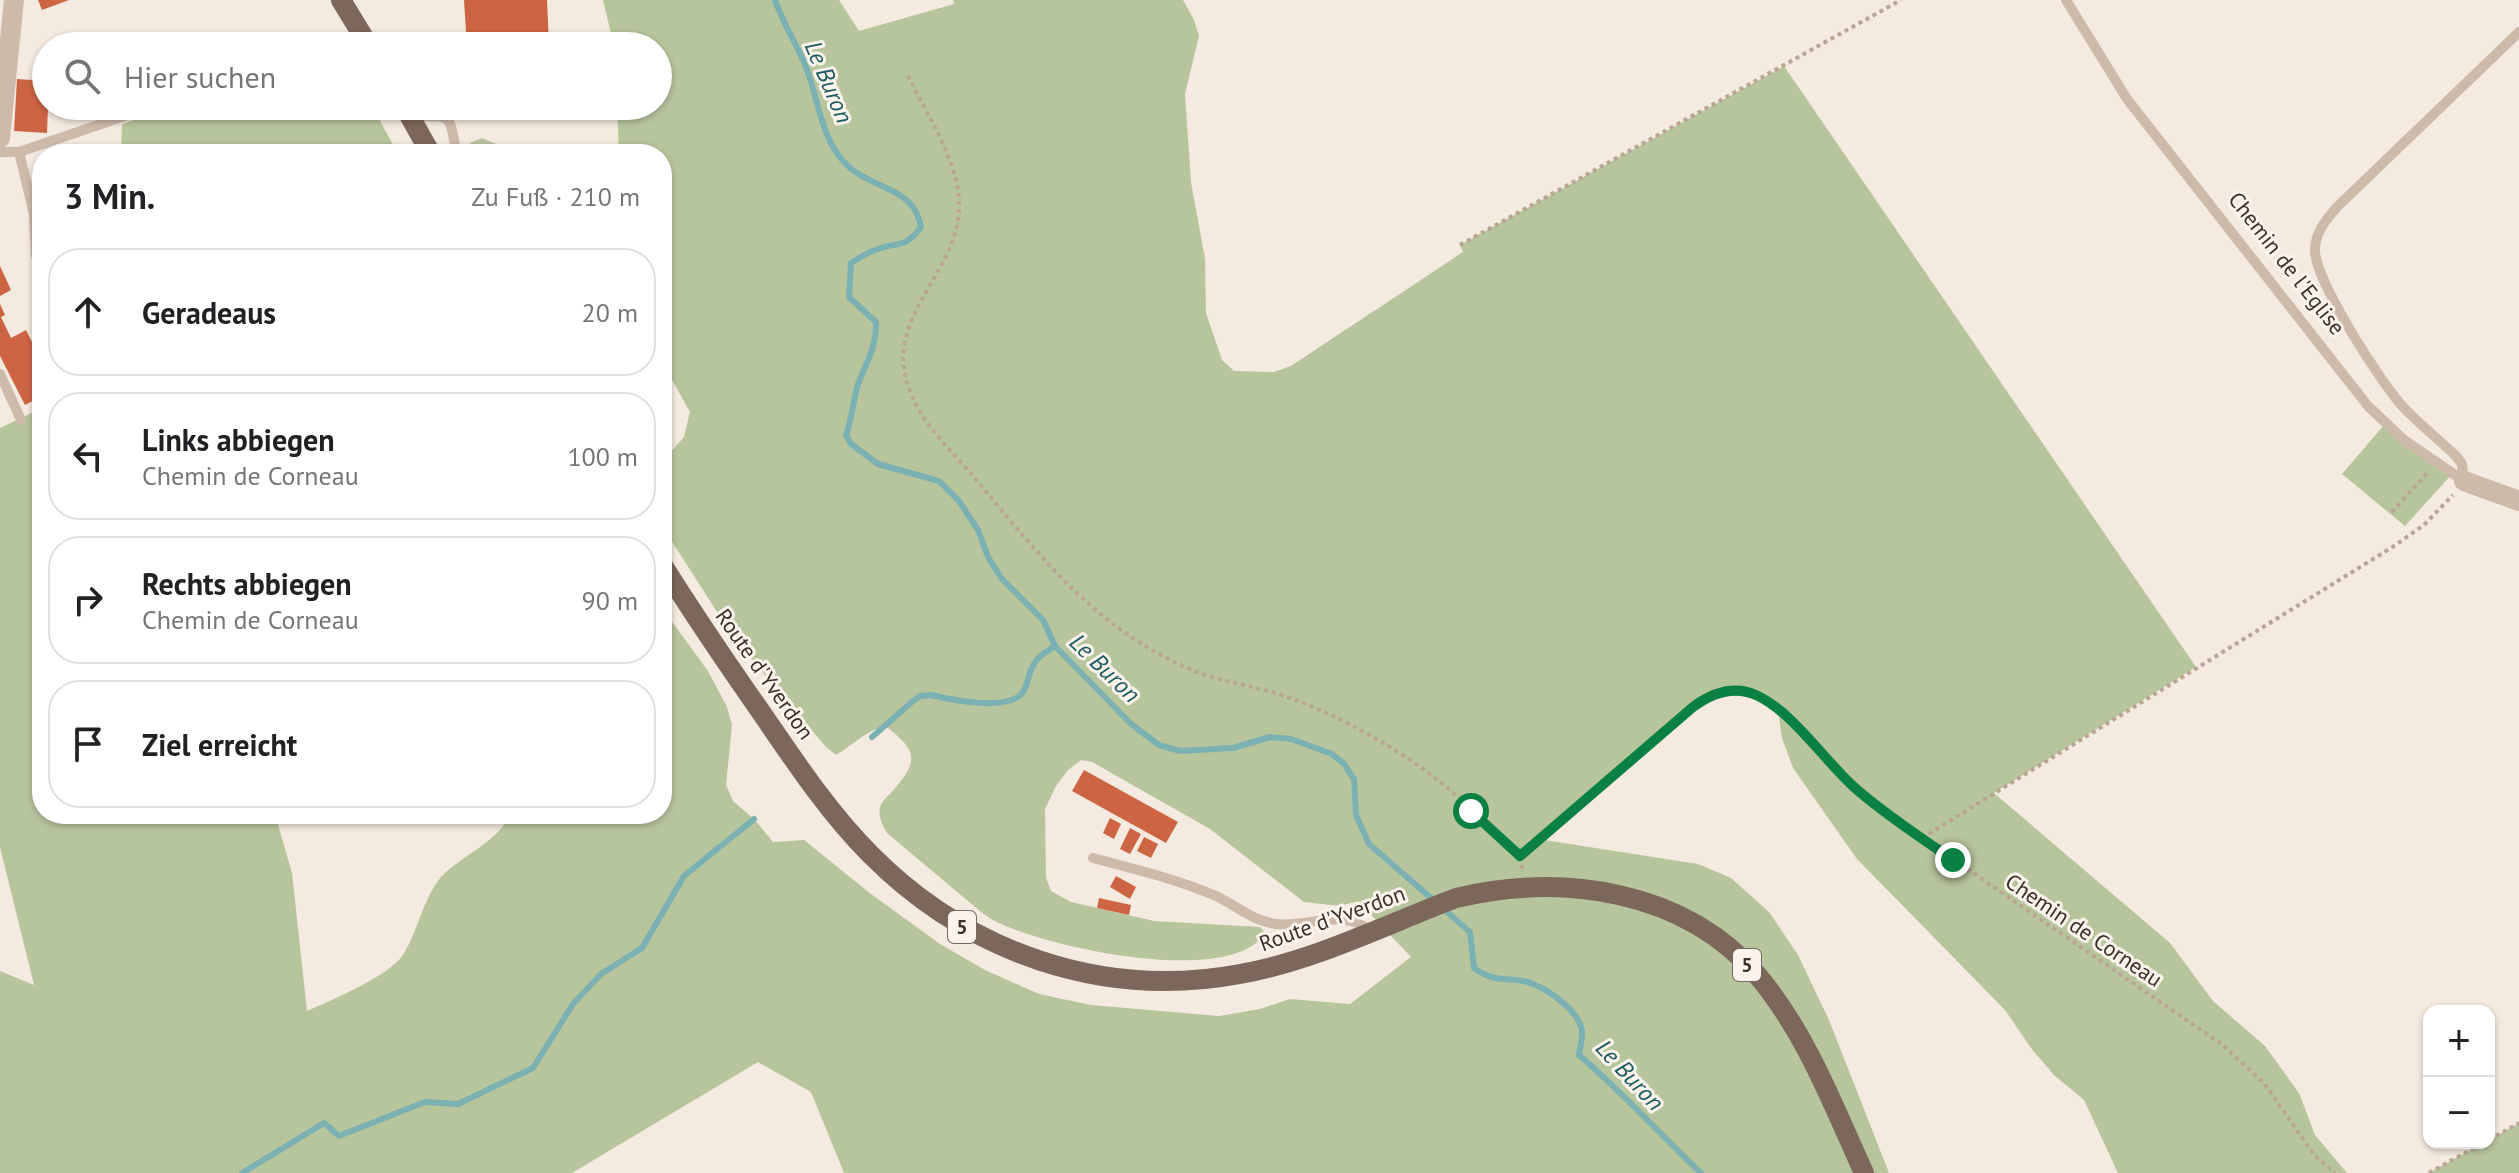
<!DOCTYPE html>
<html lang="de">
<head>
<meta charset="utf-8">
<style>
  body { margin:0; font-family:"PT Sans",sans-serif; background:#f2f2f2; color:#202124 }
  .controls { position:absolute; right:24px; bottom:24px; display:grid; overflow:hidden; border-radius:16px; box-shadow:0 2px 6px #0004 }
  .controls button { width:72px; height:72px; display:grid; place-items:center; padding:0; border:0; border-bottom:2px solid #e0e0e0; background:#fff; color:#202124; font:40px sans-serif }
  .stop { position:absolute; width:24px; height:24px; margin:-18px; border:6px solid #0b8043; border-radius:50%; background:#fff }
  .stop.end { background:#0b8043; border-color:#fff; box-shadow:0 2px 8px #0008 }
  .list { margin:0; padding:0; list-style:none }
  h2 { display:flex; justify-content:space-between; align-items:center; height:104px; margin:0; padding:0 32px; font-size:34px }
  h2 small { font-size:26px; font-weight:400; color:#757577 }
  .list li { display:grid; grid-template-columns:52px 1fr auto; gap:24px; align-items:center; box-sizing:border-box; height:128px; margin:0 16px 16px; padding:0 16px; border:2px solid #e0e0e0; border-radius:32px }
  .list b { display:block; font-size:30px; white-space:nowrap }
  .list p { margin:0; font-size:26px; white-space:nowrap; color:#757577 }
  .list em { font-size:26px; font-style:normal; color:#757577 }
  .icon { flex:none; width:44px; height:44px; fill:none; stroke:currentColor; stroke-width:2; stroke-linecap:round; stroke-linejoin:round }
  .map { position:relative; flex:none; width:2519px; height:1173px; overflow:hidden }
  .search { position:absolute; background:#fff; box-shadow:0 2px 6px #0004; left:32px; top:32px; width:640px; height:88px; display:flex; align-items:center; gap:20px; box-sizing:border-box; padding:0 28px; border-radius:44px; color:#757577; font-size:30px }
  .panel { position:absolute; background:#fff; box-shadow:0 2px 6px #0004; left:32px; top:144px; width:640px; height:680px; border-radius:32px }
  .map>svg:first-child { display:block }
</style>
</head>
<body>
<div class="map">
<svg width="2519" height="1173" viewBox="0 0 2519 1173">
  <rect width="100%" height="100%" fill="#f4eadf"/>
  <g fill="#b7c59d">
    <path d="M603,0H839L859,31L954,4L953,0H1183L1194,20L1199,36L1185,94L1191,182L1205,259L1206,313L1222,360L1234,371L1274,372L1291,366L1463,252L1460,245L1784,66L2196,667L1994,793L2170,943L2213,1001L2265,1046L2299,1093L2315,1135L2347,1173H2118L2084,1100L2054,1075L2031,1048L2005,1010L1857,859L1793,768L1782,738L1778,710C1749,688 1723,685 1693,707L1538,839L1698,864L1731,878L1769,912L1798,955L1829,1020L1889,1173H844L811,1092L758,1062L572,1173H0V971L34,985L0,847V428L42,408V814H275L292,873L307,1011C330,1001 389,976 403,955C418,931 423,899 441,877C458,858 503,839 509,814H662V608L708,671L727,707L732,725L726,785L733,801L754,819L773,842L804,840L871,894L940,944L985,970L1039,994L1091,1005L1219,1016L1260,1009L1290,999L1350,1004L1411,957L1358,901L1340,906L1304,902L1210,829L1092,762L1081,760L1068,770L1056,786L1045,809L1046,878L1051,891L1071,902L1154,921L1260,927L1265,933C1230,989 1039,946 991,919C981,913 971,903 962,896C937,875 912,854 887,833C883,825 878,818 880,808C881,802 886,798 891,793C918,762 920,752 885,726C867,730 853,745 836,755L826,747L735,640L662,526V448L669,454L684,437L690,412L662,362V154H619L617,106H658V46H614Z"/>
    <polygon points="178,106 372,106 398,154 121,154 122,124"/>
    <polygon points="482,138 519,154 475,154 470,143"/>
    <polygon points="2385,424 2452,474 2405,526 2342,474"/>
    <polygon points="2519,1123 2519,1173 2429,1173 2483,1143 2489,1143 2489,1140"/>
  </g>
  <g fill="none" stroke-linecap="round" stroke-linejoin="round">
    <g stroke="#7bb1b3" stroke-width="6">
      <path d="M775,0C783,24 797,44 806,67C818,98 821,139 845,163C870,190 914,185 921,227C905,250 896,241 875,250C867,253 859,258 851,263L849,297L876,322C877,347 866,363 858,384C853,401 852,419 846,435L851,444L878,464L939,481L959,501L978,530L988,557L1002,579L1043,620L1055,646L1131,724L1159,745L1180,751L1233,748L1270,737L1291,739L1332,754L1344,764L1354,779L1356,815L1369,844L1470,932L1474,968C1498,986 1510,974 1533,984C1550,991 1578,1010 1582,1030C1583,1037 1580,1047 1579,1055C1622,1092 1660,1134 1701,1173"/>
      <path d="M872,737L913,701L920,696L931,695C952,700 1009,712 1023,692C1028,685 1028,675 1032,668C1036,657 1046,652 1055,646"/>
      <polyline points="242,1173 324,1123 339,1136 425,1102 458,1104 533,1068 573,1004 601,974 642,948 684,876 754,819"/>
    </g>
  </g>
  <g fill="#cd6544">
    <polygon points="38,0 69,0 42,10"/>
    <polygon points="464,0 547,0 549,46 467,46"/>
    <polygon points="17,79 46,81 46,106 48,106 47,133 14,131"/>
    <polygon points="471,106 537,106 537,108 471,113"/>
    <polygon points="42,166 42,192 32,171"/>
    <polygon points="0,266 11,290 0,296"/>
    <polygon points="0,304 5,315 1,317 11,338 26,330 42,362 42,396 25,405 0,356"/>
    <polygon points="1084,770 1178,822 1166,843 1072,791"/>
    <polygon points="1110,818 1121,824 1114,839 1103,833"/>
    <polygon points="1130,828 1141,834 1130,854 1120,849"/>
    <polygon points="1144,837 1158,844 1151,858 1137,851"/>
    <polygon points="1116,876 1136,887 1130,899 1110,887"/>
    <polygon points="1099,898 1131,905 1129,915 1097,908"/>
  </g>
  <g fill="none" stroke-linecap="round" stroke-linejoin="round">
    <g stroke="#baa493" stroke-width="4" stroke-dasharray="4 4" stroke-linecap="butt">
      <path d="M908,76C926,112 956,159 959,198C965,273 876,316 912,396C926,429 956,455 978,482C1040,556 1093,625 1183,666C1212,680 1244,684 1275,693C1296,699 1318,709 1337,718C1373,736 1409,757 1440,782C1468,804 1493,832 1520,856"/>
      <polyline points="1460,245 1901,0"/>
      <polyline points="2392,512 2429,471"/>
      <polyline points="1922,838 2391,548 2424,525 2453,495"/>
      <path d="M1522,869L1520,856L1693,707C1708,696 1725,687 1744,691C1784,700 1840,775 1873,804L2220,1043L2264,1083L2315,1156L2335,1173"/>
      <polyline points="2489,1140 2519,1123"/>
      <polyline points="2429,1173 2483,1143"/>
    </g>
    <g stroke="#cebaa9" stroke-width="10">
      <polyline points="2066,0 2127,99 2368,406 2404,440 2464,481"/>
      <polyline points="332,46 363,36"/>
      <path d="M410,117C456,114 448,115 457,154"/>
      <polyline points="0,152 19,152 34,214 36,256 42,272"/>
      <polyline points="19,152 154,106"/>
      <polyline points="662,370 662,373"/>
      <polyline points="0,374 21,420"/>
      <path d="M2464,481L2462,464L2456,456C2440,441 2422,426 2406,410C2383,387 2314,279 2315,250C2315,232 2326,220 2337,207L2519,32"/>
      <path d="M1093,858C1134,869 1177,879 1216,896C1237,906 1253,921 1276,924C1308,928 1343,907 1370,931"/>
    </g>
    <g stroke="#cebaa9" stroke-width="20">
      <polyline points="0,138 14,0"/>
      <polyline points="2464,481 2519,501"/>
    </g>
    <g stroke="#7d665a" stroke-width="20">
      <polyline points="341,0 369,46"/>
      <polyline points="404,106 431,154"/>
      <path d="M662,564C694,615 728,665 763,715C796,763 829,813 870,854C967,952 1102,1000 1240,974C1314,961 1385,925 1456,898C1561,873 1684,889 1758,976C1806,1033 1833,1105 1864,1173"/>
    </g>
  </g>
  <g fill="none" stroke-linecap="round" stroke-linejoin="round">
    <path stroke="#0b8043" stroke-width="10" d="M1471,811L1520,856L1693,707C1712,693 1733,685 1756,695C1793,712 1823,759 1854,787C1884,814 1919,836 1953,860"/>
  </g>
  <g text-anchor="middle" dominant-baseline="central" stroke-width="6" stroke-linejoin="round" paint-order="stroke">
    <g fill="#fbf4ec" stroke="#746a64" stroke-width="2">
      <rect x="948" y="911" width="28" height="32" rx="6"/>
      <rect x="1733" y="949" width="28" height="32" rx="6"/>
    </g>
    <g font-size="20" font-weight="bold" fill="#3a2f29">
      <text x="962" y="927">5</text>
      <text x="1747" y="965">5</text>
    </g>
    <g font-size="22" fill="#3a2f29" stroke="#fbf4ec">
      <text transform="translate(2287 263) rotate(52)">Chemin de l'Eglise</text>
      <text transform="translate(765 674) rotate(55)">Route d'Yverdon</text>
      <text transform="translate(1332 918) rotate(-20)">Route d'Yverdon</text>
      <text transform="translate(2084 930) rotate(34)">Chemin de Corneau</text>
    </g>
    <g font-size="24" font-style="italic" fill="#1c5b5f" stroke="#fbf4ec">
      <text transform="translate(829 82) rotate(67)">Le Buron</text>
      <text transform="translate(1105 668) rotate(44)">Le Buron</text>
      <text transform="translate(1630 1075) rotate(47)">Le Buron</text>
    </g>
  </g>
</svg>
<div class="controls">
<button>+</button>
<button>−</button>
</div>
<div class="stop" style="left:1471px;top:811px"></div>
<div class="stop end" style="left:1953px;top:860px"></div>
<div class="search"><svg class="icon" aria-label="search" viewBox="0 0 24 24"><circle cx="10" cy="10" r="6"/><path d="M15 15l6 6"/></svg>Hier suchen</div>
<section class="panel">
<h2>3 Min.<small>Zu Fuß · 210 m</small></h2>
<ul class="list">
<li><svg class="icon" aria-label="ahead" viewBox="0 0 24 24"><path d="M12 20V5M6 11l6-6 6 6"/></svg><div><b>Geradeaus</b></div><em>20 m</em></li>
<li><svg class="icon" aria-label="left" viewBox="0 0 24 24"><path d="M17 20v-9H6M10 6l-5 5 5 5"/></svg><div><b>Links abbiegen</b><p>Chemin de Corneau</p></div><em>100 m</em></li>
<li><svg class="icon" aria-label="right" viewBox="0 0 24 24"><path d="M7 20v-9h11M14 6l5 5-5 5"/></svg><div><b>Rechts abbiegen</b><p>Chemin de Corneau</p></div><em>90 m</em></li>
<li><svg class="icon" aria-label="arrive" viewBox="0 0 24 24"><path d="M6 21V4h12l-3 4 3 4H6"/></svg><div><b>Ziel erreicht</b></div></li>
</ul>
</section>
</div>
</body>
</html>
